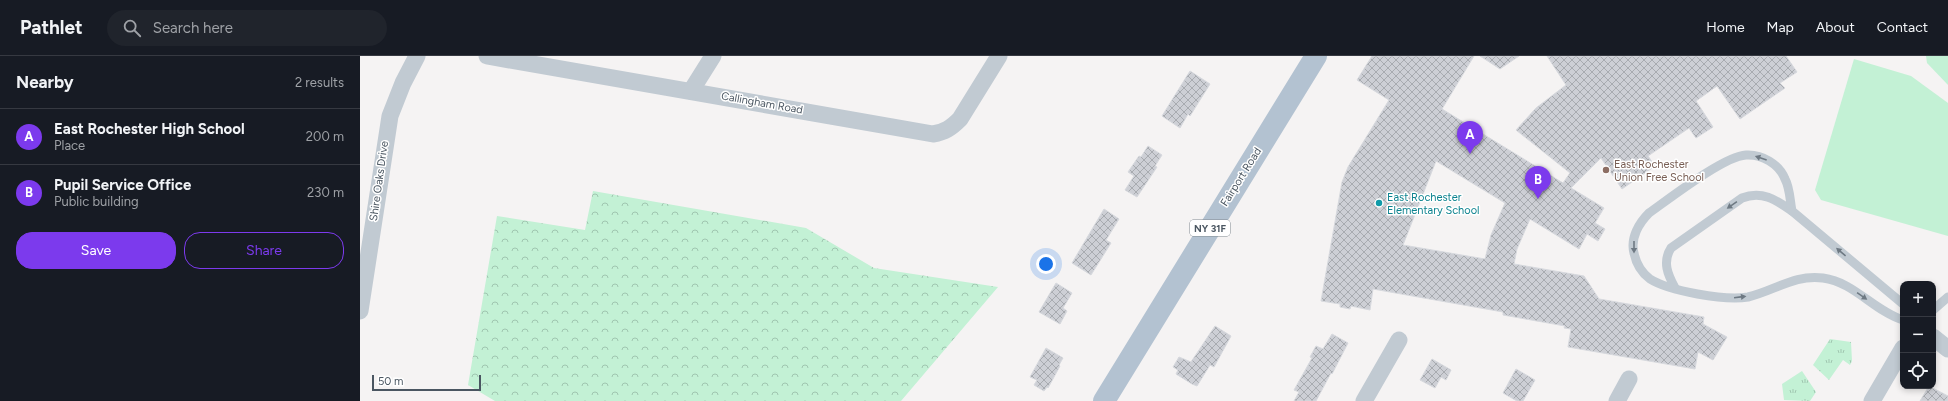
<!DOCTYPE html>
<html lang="en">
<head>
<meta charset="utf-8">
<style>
  body { margin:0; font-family:Figtree,sans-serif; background:#20242c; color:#f1f3f6 }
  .controls { position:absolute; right:12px; bottom:12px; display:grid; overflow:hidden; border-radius:8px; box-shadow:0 2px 6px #0003 }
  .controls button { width:36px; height:36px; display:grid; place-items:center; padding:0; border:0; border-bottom:1px solid #363941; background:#171b24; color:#f1f3f6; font:20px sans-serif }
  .scale { position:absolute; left:12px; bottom:10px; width:109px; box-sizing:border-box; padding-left:4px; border:2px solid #4a5661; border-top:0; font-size:11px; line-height:14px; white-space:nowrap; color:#4a5661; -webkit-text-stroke:3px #fff; paint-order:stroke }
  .you { position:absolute; left:686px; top:208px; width:14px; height:14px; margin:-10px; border:3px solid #fff; border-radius:50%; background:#1a73e8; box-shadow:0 0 0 6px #1a73e833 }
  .badge { display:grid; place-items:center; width:26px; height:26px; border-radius:50%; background:#7c3aed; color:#fff; font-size:13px; font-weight:700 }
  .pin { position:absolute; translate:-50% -33px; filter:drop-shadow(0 1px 2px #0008) }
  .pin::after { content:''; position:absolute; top:21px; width:14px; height:12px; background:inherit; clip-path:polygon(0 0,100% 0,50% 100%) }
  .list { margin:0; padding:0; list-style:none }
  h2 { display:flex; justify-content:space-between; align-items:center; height:52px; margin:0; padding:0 16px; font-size:17px }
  h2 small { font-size:13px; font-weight:400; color:#9ea1a6 }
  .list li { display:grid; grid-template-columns:26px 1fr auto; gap:12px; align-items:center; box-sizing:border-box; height:56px; padding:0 16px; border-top:1px solid #363941 }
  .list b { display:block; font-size:15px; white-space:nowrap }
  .list p { margin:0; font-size:13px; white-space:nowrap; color:#9ea1a6 }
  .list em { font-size:13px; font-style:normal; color:#9ea1a6 }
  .actions { display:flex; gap:8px; padding:12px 16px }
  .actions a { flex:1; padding:9px 0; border:1px solid #7c3aed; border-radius:16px; text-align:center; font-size:14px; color:#7c3aed }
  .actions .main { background:#7c3aed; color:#fff }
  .icon { flex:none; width:22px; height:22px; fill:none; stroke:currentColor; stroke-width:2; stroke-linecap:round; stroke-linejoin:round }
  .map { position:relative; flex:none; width:1588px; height:345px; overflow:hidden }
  header { display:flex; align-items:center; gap:24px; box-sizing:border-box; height:56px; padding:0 20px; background:#171b24; border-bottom:1px solid #363941 }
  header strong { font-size:19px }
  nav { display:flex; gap:22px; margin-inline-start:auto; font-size:14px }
  .search { width:280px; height:36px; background:#20242c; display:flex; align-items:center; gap:10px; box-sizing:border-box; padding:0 14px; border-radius:22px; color:#9ea1a6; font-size:15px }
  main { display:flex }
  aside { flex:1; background:#171b24 }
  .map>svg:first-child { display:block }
</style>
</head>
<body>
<header>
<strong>Pathlet</strong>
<div class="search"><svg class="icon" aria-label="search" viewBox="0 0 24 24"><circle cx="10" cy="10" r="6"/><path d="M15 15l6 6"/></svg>Search here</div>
<nav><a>Home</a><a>Map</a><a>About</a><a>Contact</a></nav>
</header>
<main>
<aside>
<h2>Nearby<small>2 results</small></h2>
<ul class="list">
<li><span class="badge">A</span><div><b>East Rochester High School</b><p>Place</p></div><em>200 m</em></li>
<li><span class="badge">B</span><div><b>Pupil Service Office</b><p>Public building</p></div><em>230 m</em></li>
</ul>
<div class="actions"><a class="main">Save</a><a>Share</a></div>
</aside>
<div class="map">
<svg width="1588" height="345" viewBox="0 0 1588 345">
  <defs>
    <pattern id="grass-tufts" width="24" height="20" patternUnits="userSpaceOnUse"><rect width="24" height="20" fill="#c3f1d5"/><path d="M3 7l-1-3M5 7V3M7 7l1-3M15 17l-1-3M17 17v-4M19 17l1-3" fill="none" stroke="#a0c6b0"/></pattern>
    <pattern id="forest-crowns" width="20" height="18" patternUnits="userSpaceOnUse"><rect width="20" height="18" fill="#c3f1d5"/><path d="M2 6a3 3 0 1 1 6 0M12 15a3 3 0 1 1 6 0" fill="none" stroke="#a0c6b0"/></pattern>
    <pattern id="building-cross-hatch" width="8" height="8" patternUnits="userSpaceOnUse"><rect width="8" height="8" fill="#cdcfd5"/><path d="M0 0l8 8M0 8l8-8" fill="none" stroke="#a8abb0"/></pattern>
  </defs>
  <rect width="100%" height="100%" fill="#f5f3f3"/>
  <g fill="url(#grass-tufts)">
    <polygon points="1470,283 1491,286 1492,305 1490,309 1483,304 1469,324 1453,309"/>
    <polygon points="1442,315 1456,336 1450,345 1424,344 1422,328"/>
  </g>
  <polygon fill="url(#forest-crowns)" points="233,135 446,172 514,212 638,231 541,345 135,345 108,329 137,160 225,174"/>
  <g fill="#c3f1d5">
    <polygon points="1566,0 1588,0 1588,29 1567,7"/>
    <polygon points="1494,3 1551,20 1588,47 1588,180 1461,144 1455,134"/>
  </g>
  <g fill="url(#building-cross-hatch)" stroke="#d7d9de" fill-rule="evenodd">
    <path d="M1012,0H1114L1082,53L1203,127L1210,117L1156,74L1176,52L1206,29L1187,0H1426L1437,16L1420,27L1425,32L1380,63L1357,30L1336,45L1353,71L1336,82L1329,72L1288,100L1295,110L1262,133L1241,102L1211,132L1244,152L1235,167L1245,173L1238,185L1227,178L1219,193L1170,163L1157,193L1154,208L1224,220L1239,243L1344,261L1343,268L1367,281L1353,304L1338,296L1335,313L1208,291L1211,273L1204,272L1205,270L1143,259V256L1013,233L1010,254L991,250L990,253L980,251V248L961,245L982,126L988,111L1029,44L997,24ZM1076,105L1145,147L1131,179L1125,203L1043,189Z"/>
    <polygon points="1120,0 1159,0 1140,13"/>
    <polygon points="830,15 850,28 830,60 828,58 820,72 802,60"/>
    <polygon points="788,90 802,99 795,110 797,111 777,141 765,134 774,120 768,116 779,100 781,101"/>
    <polygon points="744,153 759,163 746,184 751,187 731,219 712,207"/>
    <polygon points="696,227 712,237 703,252 707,255 700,268 679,256"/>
    <polygon points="855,270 871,280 854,311 850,309 837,330 832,328 816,318 818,314 813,311 819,301 831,306"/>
    <polygon points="972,278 988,287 972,318 971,317 956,345 934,345 939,336 934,334 952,302 950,301 956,290 963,293"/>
    <polygon points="686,292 703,302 699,309 700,310 688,332 687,331 684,335 674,329 677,324 670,321"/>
    <polygon points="1072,303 1091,314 1086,324 1081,321 1075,332 1060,324"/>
    <polygon points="1156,313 1175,324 1163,345 1157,345 1143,337"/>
    <polygon points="1569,330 1588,340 1588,345 1560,345"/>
  </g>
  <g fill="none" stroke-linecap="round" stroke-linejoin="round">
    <g stroke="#c1cad2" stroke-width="9">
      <path d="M1315,232C1308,219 1302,206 1311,192L1382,142C1402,134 1416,144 1432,155"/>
      <path d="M1543,248L1432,155C1430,145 1430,132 1425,123C1419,108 1402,98 1386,99C1364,100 1309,143 1289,157C1279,167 1270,182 1274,197C1276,207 1282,217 1290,223C1309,235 1365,245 1388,241C1414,235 1435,218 1463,222C1494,226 1514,255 1543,264"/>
      <polyline points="1573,254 1588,241"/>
    </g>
    <g stroke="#c1cad2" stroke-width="17">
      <path d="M127,0L573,78C585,76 591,72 600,63L639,0"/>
      <polyline points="331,35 353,0"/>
      <polyline points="0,255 30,60 43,27 57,0"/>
      <polyline points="1573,281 1588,293"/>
      <polyline points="1004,345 1039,284"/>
      <polyline points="1257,345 1269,323"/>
      <polyline points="1512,345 1543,292"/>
    </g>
    <polyline stroke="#b3c2d1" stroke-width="22" points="744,345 956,0"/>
  </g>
  <defs><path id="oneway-solid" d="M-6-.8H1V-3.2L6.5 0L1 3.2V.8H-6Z"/></defs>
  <g fill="#6e7983">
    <use href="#oneway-solid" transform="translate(1401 102) rotate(-161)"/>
    <use href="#oneway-solid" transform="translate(1372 149) rotate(145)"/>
    <use href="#oneway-solid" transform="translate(1274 191) rotate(90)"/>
    <use href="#oneway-solid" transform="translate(1481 196) rotate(-140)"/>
    <use href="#oneway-solid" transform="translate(1502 240) rotate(35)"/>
    <use href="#oneway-solid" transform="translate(1380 241) rotate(-7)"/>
  </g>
  <circle fill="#8d6e63" stroke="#fff" stroke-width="1.5" cx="1246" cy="114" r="4"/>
  <circle fill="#0f9aa8" stroke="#fff" stroke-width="1.5" cx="1019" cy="147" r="4"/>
  <g text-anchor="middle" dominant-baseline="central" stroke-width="3" stroke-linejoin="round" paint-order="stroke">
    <rect fill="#fff" stroke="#808990" stroke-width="1" x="830" y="164" width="40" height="16" rx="3"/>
    <g font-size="10" font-weight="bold" fill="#4a5661">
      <text x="850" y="172">NY 31F</text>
    </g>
    <g font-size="11" fill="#4a5661" stroke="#fff">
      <text transform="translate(402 47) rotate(10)">Callingham Road</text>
      <text transform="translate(881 121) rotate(-58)">Fairport Road</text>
      <text transform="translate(19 125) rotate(-82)">Shire Oaks Drive</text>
    </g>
    <g font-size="11" fill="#785e54" stroke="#fff" text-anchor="start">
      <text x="1254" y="108">East Rochester<tspan x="1254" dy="13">Union Free School</tspan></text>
    </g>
    <g font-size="11" fill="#0d838f" stroke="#fff" text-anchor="start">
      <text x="1027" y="141">East Rochester<tspan x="1027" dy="13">Elementary School</tspan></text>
    </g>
  </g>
</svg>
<div class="controls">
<button>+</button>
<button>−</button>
<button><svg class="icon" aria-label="locate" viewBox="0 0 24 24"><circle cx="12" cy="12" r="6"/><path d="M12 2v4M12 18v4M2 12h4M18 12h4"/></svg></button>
</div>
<div class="scale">50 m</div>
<div class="you"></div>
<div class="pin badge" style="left:1110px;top:98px">A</div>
<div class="pin badge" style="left:1178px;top:143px">B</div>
</div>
</main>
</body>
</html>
